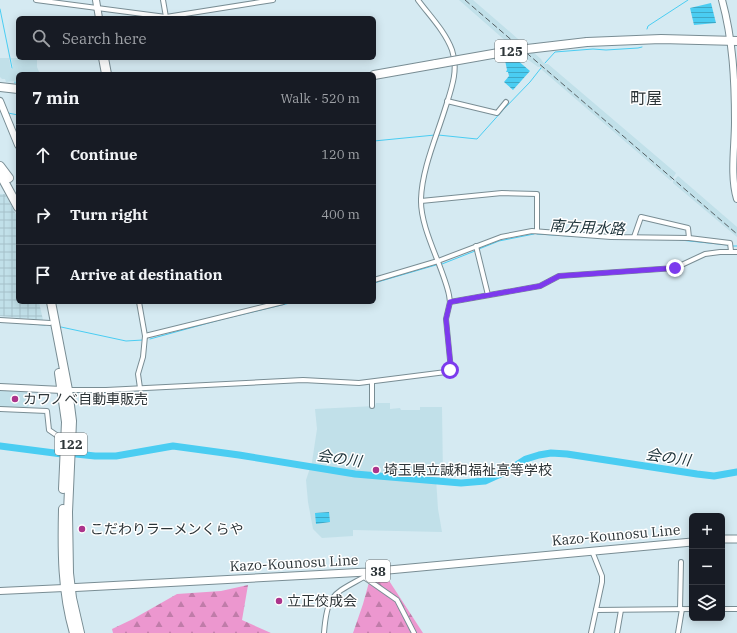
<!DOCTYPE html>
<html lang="en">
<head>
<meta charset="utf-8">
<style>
  body { margin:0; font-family:"IBM Plex Serif","Noto Sans JP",serif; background:#20242c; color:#f1f3f6 }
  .controls { position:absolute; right:12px; bottom:12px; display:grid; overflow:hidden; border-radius:6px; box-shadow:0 2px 10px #0003 }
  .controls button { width:36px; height:36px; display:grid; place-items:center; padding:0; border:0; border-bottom:1px solid #363941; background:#171b24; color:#f1f3f6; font:20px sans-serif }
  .stop { position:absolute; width:12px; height:12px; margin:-9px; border:3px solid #7c3aed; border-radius:50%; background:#fff }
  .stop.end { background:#7c3aed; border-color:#fff; box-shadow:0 1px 4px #0008 }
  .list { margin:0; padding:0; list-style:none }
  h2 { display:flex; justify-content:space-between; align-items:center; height:52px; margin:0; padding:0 16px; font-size:17px }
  h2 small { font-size:13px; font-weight:400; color:#9ea1a6 }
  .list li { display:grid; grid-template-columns:26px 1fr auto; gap:12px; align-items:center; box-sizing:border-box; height:60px; padding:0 16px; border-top:1px solid #363941 }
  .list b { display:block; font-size:15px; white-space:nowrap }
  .list em { font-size:13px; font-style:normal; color:#9ea1a6 }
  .icon { flex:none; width:22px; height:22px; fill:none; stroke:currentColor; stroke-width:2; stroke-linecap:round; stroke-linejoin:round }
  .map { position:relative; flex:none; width:737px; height:633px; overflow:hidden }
  .search { position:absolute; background:#171b24; box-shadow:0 2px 10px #0003; left:16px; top:16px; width:360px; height:44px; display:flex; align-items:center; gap:10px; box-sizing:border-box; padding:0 14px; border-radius:6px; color:#9ea1a6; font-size:15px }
  .panel { position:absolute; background:#171b24; box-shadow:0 2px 10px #0003; left:16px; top:72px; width:360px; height:232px; border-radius:6px }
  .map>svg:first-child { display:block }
</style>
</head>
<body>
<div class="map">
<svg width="737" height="633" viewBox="0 0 737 633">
  <defs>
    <pattern id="industrial-grid" width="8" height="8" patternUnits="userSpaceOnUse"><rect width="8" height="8" fill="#c1e0e9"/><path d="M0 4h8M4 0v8" fill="none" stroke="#a6c1c9"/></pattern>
    <pattern id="forest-firs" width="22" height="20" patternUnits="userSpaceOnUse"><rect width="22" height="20" fill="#ec97cf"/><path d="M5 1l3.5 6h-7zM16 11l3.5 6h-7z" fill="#c07ca9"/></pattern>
    <pattern id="water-rules" width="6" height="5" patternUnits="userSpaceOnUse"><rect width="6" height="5" fill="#4acdf2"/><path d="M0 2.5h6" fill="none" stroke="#3ea7c5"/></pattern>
  </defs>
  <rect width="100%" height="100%" fill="#d5eaf2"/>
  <g fill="#c1e0e9">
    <polygon points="459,0 473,0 541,59 542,61 545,64 548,64 676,173 671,181 542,70 540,67 538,67 523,56"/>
    <polygon points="0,58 9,58 11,69 13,68 11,58 37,58 37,67 40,74 18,74 18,83 16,81 6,82 5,79 2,79 0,77"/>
    <polygon points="678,176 737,227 737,237 673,183 673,181"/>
    <polygon points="0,390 30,392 28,409 0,407"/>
    <polygon points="376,403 390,403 390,409 400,408 401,410 420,410 420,407 442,407 443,478 436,478 438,509 442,532 353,530 353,536 322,538 313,529 308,502 306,480 312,462 317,429 315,409 375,406"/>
  </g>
  <polygon fill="url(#industrial-grid)" points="0,194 5,194 18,218 18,302 39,302 43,320 0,316"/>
  <g fill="url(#forest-firs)">
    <polygon points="371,575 386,576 423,633 353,633 363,604"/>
    <polygon points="248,585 242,620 271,633 113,633 112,629 133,619 177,594 221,591"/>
  </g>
  <g fill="url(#water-rules)">
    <polygon points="711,3 716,23 694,25 690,8"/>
    <polygon points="516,59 530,71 513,90 504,82 509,76 508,72 506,72 507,70 505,60"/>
    <polygon points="329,512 330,522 316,524 315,513"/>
  </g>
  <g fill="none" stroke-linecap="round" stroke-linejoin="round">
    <g stroke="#4acdf2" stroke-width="1">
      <polyline points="0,9 12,68"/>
      <polyline points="647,29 648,26 688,0"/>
      <polyline points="545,63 555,52 593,49 606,50 638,48 642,47"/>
      <polyline points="15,82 15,83"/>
      <polyline points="8,113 18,115"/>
      <polyline points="438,135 477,139 503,110 530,82 541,68"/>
      <polyline points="374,141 435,135"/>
      <polyline points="537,234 618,239"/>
      <polyline points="680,240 728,245"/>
      <polyline points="732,246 737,246"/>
      <polyline points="479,249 499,241 534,234"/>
      <polyline points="442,264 475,251"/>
      <polyline points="374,283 436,265"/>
      <polyline points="30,324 45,325"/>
      <polyline points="61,327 126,341 143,340"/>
      <polyline points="150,339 223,319 294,302"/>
    </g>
    <g stroke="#4acdf2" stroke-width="7">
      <polyline points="0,446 62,454"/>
      <polyline points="76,454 95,456 116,456 173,446 239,455 355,474 461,483 485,481 507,471 526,459 539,455 551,453 567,454 697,474 714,476 737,472"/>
    </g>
    <g stroke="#798d94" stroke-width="6">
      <g id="street">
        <polyline points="36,0 166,17 273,0"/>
        <polyline points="163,0 166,17"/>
        <polyline points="101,58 104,74"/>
        <polyline points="447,101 497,113 506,102"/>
        <polyline points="421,201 502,193 537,194 537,231"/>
        <polyline points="634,237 641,217 688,228 689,238"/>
        <polyline points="476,246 488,295"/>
        <polyline points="374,280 438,261 501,237 532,231 611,237 689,238 730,243 731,251"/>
        <polyline points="139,302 145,336 143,357 138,374 140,388"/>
        <polyline points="450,302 540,286 559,276 675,268 705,254 720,252 737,252"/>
        <polyline points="0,320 50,323"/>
        <polyline points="145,336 283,302"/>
        <path d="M68,390H106L303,380L359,383L446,372L451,370L446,319L450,302L449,295C443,266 420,229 421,199C422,169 436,138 445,109C451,90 459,70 452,50C445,31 429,15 418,0"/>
        <polyline points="372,406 372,382"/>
        <polyline points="0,409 47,411 49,430 65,441"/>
        <polyline points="364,577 397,600 414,633"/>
        <polyline points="680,609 681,562"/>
        <polyline points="722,609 737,609"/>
        <polyline points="596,610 692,609"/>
        <path d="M324,633C327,594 332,595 364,577L367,572"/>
        <polyline points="591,633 602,582 602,576 592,551"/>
        <polyline points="617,633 621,610"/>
        <polyline points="678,633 682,609"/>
      </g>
    </g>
    <g stroke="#798d94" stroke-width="8">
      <g id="secondary">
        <polyline points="96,0 99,18"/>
        <path d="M722,0C733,40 735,81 735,122C735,146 730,176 737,199"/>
        <polyline points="105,58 108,74"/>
        <polyline points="0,101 18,145"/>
        <polyline points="0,387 62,390"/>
        <polyline points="0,591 64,588"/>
      </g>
    </g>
    <g stroke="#798d94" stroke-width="9">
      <g id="primary">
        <polyline points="722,539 737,539"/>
        <polyline points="66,588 367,572 692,542"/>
      </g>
    </g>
    <g stroke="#798d94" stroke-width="10">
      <g id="highway">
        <polyline points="587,42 661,39 737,41"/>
        <polyline points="374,75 436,64"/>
        <polyline points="0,87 18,89"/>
        <polyline points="0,166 9,178"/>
        <polyline points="0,174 18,207"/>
        <polyline points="51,302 68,390 72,421 68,512 69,573 72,598 80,633"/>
        <polyline points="59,373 66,422 63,489"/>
        <path d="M63,509C62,551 62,592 74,633"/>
      </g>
    </g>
    <use href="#street" stroke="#fff" stroke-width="4"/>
    <use href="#secondary" stroke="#fff" stroke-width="6"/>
    <use href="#primary" stroke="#fff" stroke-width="7"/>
    <use href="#highway" stroke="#fff" stroke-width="8"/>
    <polyline stroke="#545f63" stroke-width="1" stroke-dasharray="6 3" stroke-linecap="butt" points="465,0 737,234"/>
    <g stroke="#798d94" stroke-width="10" stroke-linecap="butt">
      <polyline id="highway-bridge" points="436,64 510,51 587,42"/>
    </g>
    <use href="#highway-bridge" stroke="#fff" stroke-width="8"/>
  </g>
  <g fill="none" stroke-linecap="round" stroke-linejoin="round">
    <polyline stroke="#7c3aed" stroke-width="5" points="450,370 451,370 446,319 450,302 540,286 559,276 675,268"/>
  </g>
  <g fill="#ac348b" stroke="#fff" stroke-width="1.5">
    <circle cx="15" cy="399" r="4"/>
    <circle cx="376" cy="470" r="4"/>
    <circle cx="82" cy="529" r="4"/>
    <circle cx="279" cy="601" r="4"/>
  </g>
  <g text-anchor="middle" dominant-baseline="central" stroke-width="3" stroke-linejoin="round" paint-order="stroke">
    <g fill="#fff" stroke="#6c7274" stroke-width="1">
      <rect x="495" y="40" width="32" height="22" rx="3"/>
      <rect x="55" y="433" width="32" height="22" rx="3"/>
      <rect x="366" y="560" width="24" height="22" rx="3"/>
    </g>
    <g font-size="13" font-weight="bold" fill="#2d3538">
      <text x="511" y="51">125</text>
      <text x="71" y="444">122</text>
      <text x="378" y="571">38</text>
    </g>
    <g font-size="14" fill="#2d3538" stroke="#fff" text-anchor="start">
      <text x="23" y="399">カワノベ自動車販売</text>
      <text x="384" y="470">埼玉県立誠和福祉高等学校</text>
      <text x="90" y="529">こだわりラーメンくらや</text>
      <text x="287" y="601">立正佼成会</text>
    </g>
    <g font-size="14" fill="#2d3538" stroke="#fff">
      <text transform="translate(616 535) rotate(-5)">Kazo-Kounosu Line</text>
      <text transform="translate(294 563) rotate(-3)">Kazo-Kounosu Line</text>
    </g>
    <g font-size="15" font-style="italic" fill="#1a3037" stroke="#fff">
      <text transform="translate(587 227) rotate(3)">南方用水路</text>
      <text transform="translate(668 457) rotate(8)">会の川</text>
      <text transform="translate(339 458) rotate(8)">会の川</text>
    </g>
    <g font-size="16" fill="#2d3538" stroke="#fff">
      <text x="646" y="98">町屋</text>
    </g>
  </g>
</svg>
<div class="controls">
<button>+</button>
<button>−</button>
<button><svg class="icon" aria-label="layers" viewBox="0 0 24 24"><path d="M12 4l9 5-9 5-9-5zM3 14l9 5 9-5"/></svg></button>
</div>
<div class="stop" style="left:450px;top:370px"></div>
<div class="stop end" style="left:675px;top:268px"></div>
<div class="search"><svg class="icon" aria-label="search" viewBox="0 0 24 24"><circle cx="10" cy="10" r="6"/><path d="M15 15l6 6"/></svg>Search here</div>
<section class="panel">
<h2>7 min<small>Walk · 520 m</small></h2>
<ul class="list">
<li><svg class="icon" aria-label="ahead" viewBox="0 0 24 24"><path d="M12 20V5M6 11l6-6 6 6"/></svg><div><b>Continue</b></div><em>120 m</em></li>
<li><svg class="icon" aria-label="right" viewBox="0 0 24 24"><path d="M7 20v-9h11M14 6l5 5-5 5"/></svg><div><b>Turn right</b></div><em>400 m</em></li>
<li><svg class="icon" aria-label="arrive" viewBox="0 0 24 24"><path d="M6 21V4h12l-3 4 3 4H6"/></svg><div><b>Arrive at destination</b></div></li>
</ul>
</section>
</div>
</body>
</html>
